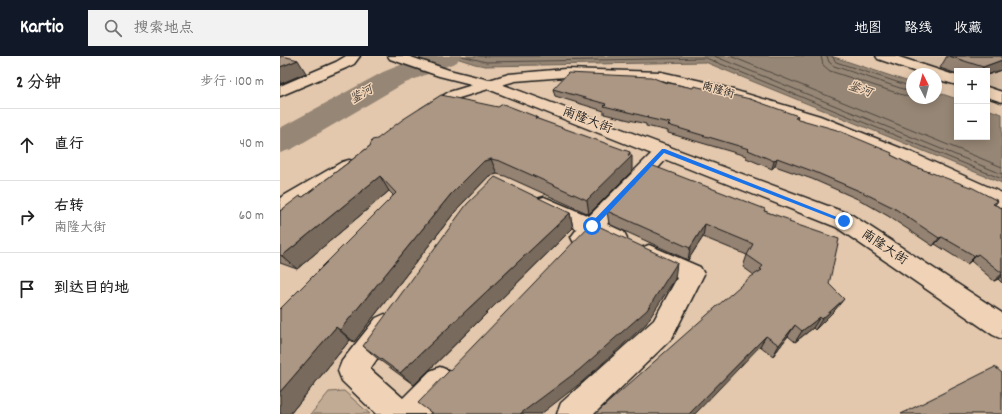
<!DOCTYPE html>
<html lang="zh">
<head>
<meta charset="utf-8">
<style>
  body { margin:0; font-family:Dekko,"LXGW WenKai TC",sans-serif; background:#f2f2f2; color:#222 }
  .controls { position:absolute; right:12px; top:12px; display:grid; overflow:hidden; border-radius:0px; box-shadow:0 2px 10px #0003 }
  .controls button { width:36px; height:36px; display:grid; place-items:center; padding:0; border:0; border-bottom:1px solid #e0e0e0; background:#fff; color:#222; font:20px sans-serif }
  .compass { position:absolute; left:626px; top:12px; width:36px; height:36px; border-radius:50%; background:#fff; box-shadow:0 2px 10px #0003; rotate:354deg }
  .stop { position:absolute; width:12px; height:12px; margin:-9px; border:3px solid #1a73e8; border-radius:50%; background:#fff }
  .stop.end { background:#1a73e8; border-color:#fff; box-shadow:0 1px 4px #0008 }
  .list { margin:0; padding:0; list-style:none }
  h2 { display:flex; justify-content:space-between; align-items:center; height:52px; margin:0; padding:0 16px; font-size:17px }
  h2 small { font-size:13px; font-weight:400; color:#767676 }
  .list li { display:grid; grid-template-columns:26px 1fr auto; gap:12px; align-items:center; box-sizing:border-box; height:72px; padding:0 16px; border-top:1px solid #e0e0e0 }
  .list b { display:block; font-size:15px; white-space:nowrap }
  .list p { margin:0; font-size:13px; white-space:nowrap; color:#767676 }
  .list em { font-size:13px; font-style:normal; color:#767676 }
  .icon { flex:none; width:22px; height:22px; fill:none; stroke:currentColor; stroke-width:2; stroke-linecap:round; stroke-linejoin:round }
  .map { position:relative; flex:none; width:722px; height:358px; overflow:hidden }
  header { display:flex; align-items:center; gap:24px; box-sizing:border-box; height:56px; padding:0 20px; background:#111827; color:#fff }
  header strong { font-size:19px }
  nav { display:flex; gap:22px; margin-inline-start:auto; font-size:14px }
  .search { width:280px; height:36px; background:#f2f2f2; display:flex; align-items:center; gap:10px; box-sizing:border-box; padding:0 14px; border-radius:0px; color:#767676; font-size:15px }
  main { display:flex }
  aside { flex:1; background:#fff }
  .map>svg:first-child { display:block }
</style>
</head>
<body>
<header>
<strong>Kartio</strong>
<div class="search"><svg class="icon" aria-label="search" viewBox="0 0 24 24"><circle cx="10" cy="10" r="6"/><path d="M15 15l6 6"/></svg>搜索地点</div>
<nav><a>地图</a><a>路线</a><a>收藏</a></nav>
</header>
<main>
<aside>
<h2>2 分钟<small>步行 · 100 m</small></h2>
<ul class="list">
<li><svg class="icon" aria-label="ahead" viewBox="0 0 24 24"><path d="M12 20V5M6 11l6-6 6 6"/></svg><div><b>直行</b></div><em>40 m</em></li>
<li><svg class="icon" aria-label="right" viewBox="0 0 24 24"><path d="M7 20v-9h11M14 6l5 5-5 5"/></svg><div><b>右转</b><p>南隆大街</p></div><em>60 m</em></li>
<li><svg class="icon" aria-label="arrive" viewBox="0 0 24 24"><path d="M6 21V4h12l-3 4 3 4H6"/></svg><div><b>到达目的地</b></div></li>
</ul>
</aside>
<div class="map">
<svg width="722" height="358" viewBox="0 0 722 358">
  <rect width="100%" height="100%" fill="#e3c8ad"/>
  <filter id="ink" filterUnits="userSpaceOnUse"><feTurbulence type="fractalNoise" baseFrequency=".025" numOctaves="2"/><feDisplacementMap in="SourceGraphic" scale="8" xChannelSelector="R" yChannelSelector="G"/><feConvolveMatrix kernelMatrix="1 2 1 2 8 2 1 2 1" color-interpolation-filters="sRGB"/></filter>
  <g filter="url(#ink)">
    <polygon fill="#d2b9a1" points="603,0 722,0 722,41 707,36 707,15 677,15 677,25"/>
    <polygon fill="#c2ab95" stroke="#6f6458" points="64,335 90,358 31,358 49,336"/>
    <polygon fill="#968675" stroke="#655c51" points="170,0 551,0 632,27 632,42 656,42 656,36 677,43 677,81 707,81 707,53 722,58 722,127 425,6 205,10 195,8"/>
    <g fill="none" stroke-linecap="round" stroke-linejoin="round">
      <g stroke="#4d4640" stroke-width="1">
        <polyline points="182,0 206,6 426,2 722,123"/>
        <polyline points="199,0 259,0"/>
        <polyline points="434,0 722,118"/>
        <polyline points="450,0 722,111"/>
        <polyline points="541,0 543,9 550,15 632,42"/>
        <polyline points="547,0 549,6 554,10 632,36"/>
        <polyline points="552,0 556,6 632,31"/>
      </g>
      <polygon fill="#968675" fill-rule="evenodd" points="143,0 180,0 177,6 123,28 12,93 0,97 0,72 103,16"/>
      <g stroke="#1c1c1c" stroke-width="3">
        <g id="street">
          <polygon points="66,0 80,0 74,8 66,12 0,40 0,30 56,6"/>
          <polygon points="285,13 381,16 430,27 540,60 633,97 722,137 722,153 621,105 528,68 421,34 381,24 285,21 235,25 179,42 153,59 147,61 141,59 139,56 141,53 169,36 229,18"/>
          <path d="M384,89L390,91L393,95L390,99L327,168L344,176L347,182L344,188L336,190L315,181C308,189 303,190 294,187L291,181L297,173L257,153L254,148L257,143L264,141L309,160L378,91Z"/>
          <polygon points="69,104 76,106 78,110 76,114 7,157 0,159 0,142 62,106"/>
          <polygon points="369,189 420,211 424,218 392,282 314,358 277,358 281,347 374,264 397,222 361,204 358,198 361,192"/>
          <polygon points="105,258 114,262 118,270 114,278 90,313 123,342 150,315 160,311 170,315 174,325 170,335 149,358 96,358 62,325 58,315 62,305 96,262"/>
        </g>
      </g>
      <g stroke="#1c1c1c" stroke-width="3">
        <g id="secondary">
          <polygon points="108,0 128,0 169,14 213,25 572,159 722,257 722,283 713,279 556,171 203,31 159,20 110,3"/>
          <polygon points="596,0 616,0 677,20 677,29 656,23 656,18 642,18 598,3"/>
          <polygon points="707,31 722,36 722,46 707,41"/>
        </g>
      </g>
      <use href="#street" fill="#f0d3b6" fill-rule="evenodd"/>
      <use href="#secondary" fill="#f0d3b6" fill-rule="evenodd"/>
    </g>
    <g fill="#948272" stroke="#1c1c1c">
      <polygon points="667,0 722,0 721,14 707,19 707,15 677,15 677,18 660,12"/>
      <polygon points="384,26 518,60 517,63 611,99 633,110 718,145 715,149 722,152 722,227 718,223 714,225 691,205 687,208 655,188 653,190 608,160 580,144 532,123 495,110 492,113 466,102 466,100 388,77 388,75 366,70 366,68 324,58 324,55 275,40 273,33"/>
      <polygon points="257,61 257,63 350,100 352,115 309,158 225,120 217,118 209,120 178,152 74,286 70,284 10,358 113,139 109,135 17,213 0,207 0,155 23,141 90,90 97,83"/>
      <polygon points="327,155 485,155 509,166 549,228 555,254 535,274 533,272 515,286 508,280 493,300 480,290 474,219 463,211 467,199 423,181 408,204 329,168"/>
      <polygon points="290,157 293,172 134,329 98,303 83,290"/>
    </g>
    <g fill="#786a5c" stroke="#1c1c1c">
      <polygon points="18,4 26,17 0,28 0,11"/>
      <polygon points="722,4 722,12 721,14 707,19 707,15 701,15 703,11"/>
      <polygon points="350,96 350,102 352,100 352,115 309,158 307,144"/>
      <polygon points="497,102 495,110 492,113 494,105"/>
      <polygon points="211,103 217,118 209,120 178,152 74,286 60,274 171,138 204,105"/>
      <polygon points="100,120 109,135 17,213 2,200"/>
      <polygon points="290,157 293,172 134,329 120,317"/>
      <polygon points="425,168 423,181 408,204 410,192"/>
      <polygon points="662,181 653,190 659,182"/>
      <polygon points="698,198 691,205 687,208 695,200"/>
      <polygon points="397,207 395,223 366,268 302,326 261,358 240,358"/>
      <polygon points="722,218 722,220 718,223 714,225"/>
      <polygon points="564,243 555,254 535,274 542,263"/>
      <polygon points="540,261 533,272 515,286 522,275"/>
      <polygon points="515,269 508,280 493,300 499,289"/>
      <polygon points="56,271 70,284 10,358 0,358 0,336"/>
      <polygon points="486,280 480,290 415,358 409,358"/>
    </g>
    <g fill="#ac9784" stroke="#1c1c1c">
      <polygon points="0,0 3,0 18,4 0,11"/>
      <polygon points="669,0 722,0 722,4 703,11"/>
      <polygon points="288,17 371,21 384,26 413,32 414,30 470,43 518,60 515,62 557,74 612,97 611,99 633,110 693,132 718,145 713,148 722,152 722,217 698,198 695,200 662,181 659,182 614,152 584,137 535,116 497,102 494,105 468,94 469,93 388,69 390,67 367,62 368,61 324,50 326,48 273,33"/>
      <polygon points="161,39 218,51 223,48 257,61 255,62 350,96 348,99 352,100 307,144 220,105 211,103 204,105 171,138 60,274 56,271 0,336 0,253 116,137 100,120 2,200 0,199 0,155 20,140 23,141 90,90 92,84 97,83 122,64"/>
      <polygon points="371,109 485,153 484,155 510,164 509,166 559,183 549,228 564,243 542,263 540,261 522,275 515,269 499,289 486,280 409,358 315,358 469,222 482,214 480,213 483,210 467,199 473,188 425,168 410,192 327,155"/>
      <polygon points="215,121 290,157 120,317 83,290 187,148"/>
      <polygon points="312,167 397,207 367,254 299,314 240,358 153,358 138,347"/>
      <polygon points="715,311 722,317 722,358 621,358"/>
    </g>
  </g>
  <polygon fill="#1a73e8" points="382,93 385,93 567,165 564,167 562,166 384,97 314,172 309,172 309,169"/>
  <g text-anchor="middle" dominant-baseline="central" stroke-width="3" stroke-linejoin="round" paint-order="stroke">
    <g font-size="11" fill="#1c1c1c" stroke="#f0d3b6">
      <text transform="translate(438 35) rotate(16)">南隆街</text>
    </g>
    <g font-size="12" font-style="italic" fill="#47413b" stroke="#f0d3b6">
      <text transform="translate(580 34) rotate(20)">鉴河</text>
      <text transform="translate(82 39) rotate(-30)">鉴河</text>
    </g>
    <g font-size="13" fill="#1c1c1c" stroke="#f0d3b6">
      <text transform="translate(307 65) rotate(21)">南隆大街</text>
      <text transform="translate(604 192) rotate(34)">南隆大街</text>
    </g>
  </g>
</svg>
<div class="controls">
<button>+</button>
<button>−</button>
</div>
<svg class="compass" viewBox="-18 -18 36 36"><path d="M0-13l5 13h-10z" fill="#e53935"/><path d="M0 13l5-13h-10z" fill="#767676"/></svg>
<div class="stop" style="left:312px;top:170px"></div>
<div class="stop end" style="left:564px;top:165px"></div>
</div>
</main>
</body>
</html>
